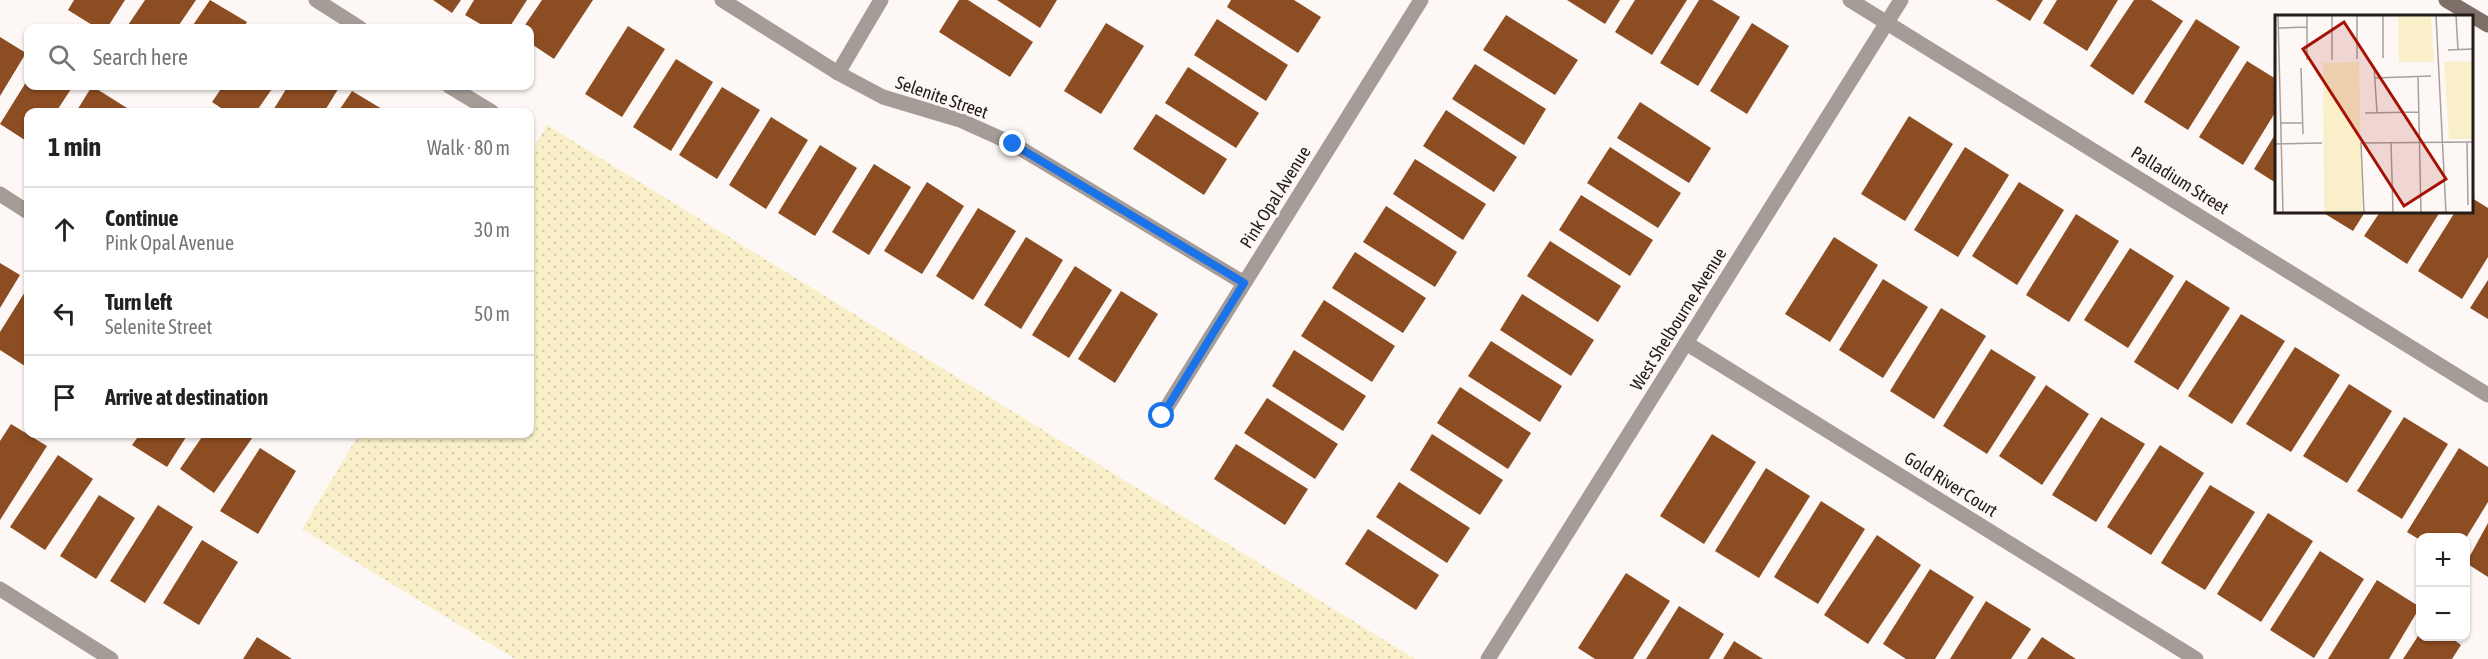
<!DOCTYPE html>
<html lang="en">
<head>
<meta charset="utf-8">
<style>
  body { margin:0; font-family:"Asap Condensed",sans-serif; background:#f2f2f2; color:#222 }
  .controls { position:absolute; right:18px; bottom:18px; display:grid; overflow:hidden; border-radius:12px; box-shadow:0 2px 4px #0004 }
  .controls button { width:54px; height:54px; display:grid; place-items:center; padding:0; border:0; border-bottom:2px solid #e0e0e0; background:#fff; color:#222; font:30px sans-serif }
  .stop { position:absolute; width:18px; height:18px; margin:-14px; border:4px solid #1a73e8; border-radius:50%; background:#fff }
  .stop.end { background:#1a73e8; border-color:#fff; box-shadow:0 2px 6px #0008 }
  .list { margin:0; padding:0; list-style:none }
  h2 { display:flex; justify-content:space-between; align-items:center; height:78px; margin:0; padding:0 24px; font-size:26px }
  h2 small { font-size:20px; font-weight:400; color:#767676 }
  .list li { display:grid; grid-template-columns:39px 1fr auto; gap:18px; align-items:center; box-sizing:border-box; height:84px; padding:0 24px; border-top:2px solid #e0e0e0 }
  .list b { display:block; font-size:22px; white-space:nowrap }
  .list p { margin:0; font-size:20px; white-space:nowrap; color:#767676 }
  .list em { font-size:20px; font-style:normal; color:#767676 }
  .icon { flex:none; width:33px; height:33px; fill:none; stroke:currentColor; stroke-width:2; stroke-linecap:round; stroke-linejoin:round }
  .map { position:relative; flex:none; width:2488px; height:659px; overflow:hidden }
  .search { position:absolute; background:#fff; box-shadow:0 2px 4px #0004; left:24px; top:24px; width:510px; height:66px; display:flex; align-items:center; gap:15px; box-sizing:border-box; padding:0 21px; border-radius:12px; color:#767676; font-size:22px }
  .panel { position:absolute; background:#fff; box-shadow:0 2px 4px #0004; left:24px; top:108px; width:510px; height:330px; border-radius:12px }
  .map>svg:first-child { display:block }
</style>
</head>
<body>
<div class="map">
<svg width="2488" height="659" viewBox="0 0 2488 659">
  <defs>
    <pattern id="sand-dots" width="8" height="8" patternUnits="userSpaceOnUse" patternTransform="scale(1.5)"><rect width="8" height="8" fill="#f9f0ca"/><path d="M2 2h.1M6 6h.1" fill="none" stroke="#d5cdad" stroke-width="1.8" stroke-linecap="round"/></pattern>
  </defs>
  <rect width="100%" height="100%" fill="#fdf8f6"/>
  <polygon fill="url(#sand-dots)" points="547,125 1415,659 515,659 302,529 359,434 530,434 530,154"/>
  <g fill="#8c4d22">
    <polygon points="74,0 125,0 107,28 97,28 68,10"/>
    <polygon points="145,0 196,0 177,28 126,28"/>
    <polygon points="210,0 247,22 243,28 191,28"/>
    <polygon points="433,0 461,0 452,13"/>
    <polygon points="474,0 527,0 509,28 487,28 465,15"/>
    <polygon points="542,0 593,0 554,59 530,43 530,28 523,28"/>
    <polygon points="959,0 968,0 1033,42 1010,77 939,32"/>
    <polygon points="997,0 1057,0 1040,28"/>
    <polygon points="1231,0 1294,0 1321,17 1298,53 1227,7"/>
    <polygon points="1567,0 1620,0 1605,24"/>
    <polygon points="1635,0 1687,0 1652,55 1615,32"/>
    <polygon points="1699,0 1712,0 1740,17 1698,86 1660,63"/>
    <polygon points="1996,0 2043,0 2030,21"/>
    <polygon points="2057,0 2118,0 2087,51 2043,23"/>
    <polygon points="2134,0 2151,0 2183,21 2133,95 2090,66"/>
    <polygon points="1506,15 1578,60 1555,95 1483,50"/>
    <polygon points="1217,19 1288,65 1266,101 1194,55"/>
    <polygon points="2196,19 2240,47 2188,130 2144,102"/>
    <polygon points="1106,23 1144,46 1101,114 1064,91"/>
    <polygon points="1752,23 1789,46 1747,114 1710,91"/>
    <polygon points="628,26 665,49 622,117 585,94"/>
    <polygon points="0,37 26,53 0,96"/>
    <polygon points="676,59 713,82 671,151 633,127"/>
    <polygon points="2247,61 2276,79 2276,111 2243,165 2199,137"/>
    <polygon points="1475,64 1546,109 1524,145 1452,99"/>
    <polygon points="1188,67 1259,113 1236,148 1165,103"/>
    <polygon points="28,79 28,86 73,86 56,112 28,112 28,142 0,124"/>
    <polygon points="92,86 127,108 124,112 76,112"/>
    <polygon points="223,86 274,86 256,112 227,112 212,102"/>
    <polygon points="288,86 340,86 324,112 272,112"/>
    <polygon points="722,87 760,110 717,179 679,155"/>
    <polygon points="352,91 387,112 338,112"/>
    <polygon points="1640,102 1711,148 1689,183 1617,138"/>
    <polygon points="1446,110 1517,157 1494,192 1423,146"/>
    <polygon points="1156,114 1227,159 1204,195 1133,149"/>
    <polygon points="1909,116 1953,144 1905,221 1861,194"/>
    <polygon points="771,117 808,140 766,209 729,185"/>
    <polygon points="2276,133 2276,183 2254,169"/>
    <polygon points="820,145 857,168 815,236 778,213"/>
    <polygon points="1610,147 1681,193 1658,228 1587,183"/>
    <polygon points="1965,147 2009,175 1958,257 1914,230"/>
    <polygon points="1415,159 1486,204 1463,240 1393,194"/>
    <polygon points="874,164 911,187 869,255 832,232"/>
    <polygon points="927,182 964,206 922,274 884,251"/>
    <polygon points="2019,182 2064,210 2017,285 1972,256"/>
    <polygon points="1581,195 1653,240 1630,276 1559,230"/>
    <polygon points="2472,198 2488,208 2488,257 2462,299 2418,271 2455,212 2472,212"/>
    <polygon points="1386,206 1457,252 1435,287 1363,242"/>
    <polygon points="978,208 1016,231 973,300 936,276"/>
    <polygon points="2322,212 2365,212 2353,231"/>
    <polygon points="2380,212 2440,212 2407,264 2364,236"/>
    <polygon points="2076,214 2119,241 2069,322 2026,295"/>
    <polygon points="1026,237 1063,260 1021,329 984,305"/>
    <polygon points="1834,237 1878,265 1830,342 1785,314"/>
    <polygon points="1550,241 1621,286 1598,322 1527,276"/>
    <polygon points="2130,248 2174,276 2128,348 2084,320"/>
    <polygon points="1355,252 1426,298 1403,333 1332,288"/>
    <polygon points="0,263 20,275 0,308"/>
    <polygon points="1075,266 1112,290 1069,358 1032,335"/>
    <polygon points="1883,279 1928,307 1883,378 1839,350"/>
    <polygon points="2186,280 2230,308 2178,390 2134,362"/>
    <polygon points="2488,280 2488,319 2470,308"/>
    <polygon points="28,287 28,368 0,350 0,332"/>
    <polygon points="1121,291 1158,314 1115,383 1078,359"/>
    <polygon points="1522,294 1594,340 1571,376 1500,330"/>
    <polygon points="1324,300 1395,346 1372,382 1301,336"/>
    <polygon points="1941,308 1986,336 1934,419 1890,391"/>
    <polygon points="2241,314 2285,341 2232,424 2188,396"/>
    <polygon points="1491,341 1562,386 1540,422 1468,376"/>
    <polygon points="2295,347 2340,375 2291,452 2246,424"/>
    <polygon points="1991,349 2036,377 1987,454 1943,426"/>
    <polygon points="1294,350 1366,396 1343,431 1272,386"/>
    <polygon points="2349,384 2392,411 2347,483 2303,456"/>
    <polygon points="2046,385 2089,414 2042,485 1999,456"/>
    <polygon points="1460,387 1531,433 1508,469 1437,423"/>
    <polygon points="1267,398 1338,444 1315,479 1244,433"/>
    <polygon points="2101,417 2145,444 2096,522 2052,495"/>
    <polygon points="2404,417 2448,444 2402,519 2357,491"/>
    <polygon points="11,424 47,446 0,520 0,441"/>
    <polygon points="140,434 188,434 167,467 132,445"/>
    <polygon points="204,434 255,434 214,493 180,469"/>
    <polygon points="1432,434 1503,480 1480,515 1410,470"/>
    <polygon points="1712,434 1756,462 1704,544 1660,516"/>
    <polygon points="1236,444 1308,489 1285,525 1214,479"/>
    <polygon points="2160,445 2204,473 2151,555 2107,527"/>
    <polygon points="260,448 296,471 258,534 220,511"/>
    <polygon points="2459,448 2488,467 2488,502 2466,538 2420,538 2420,540 2407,532"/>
    <polygon points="58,455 93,479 45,550 10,527"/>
    <polygon points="1766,468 1810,496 1759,578 1715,551"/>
    <polygon points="1399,482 1470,528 1447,563 1376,517"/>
    <polygon points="2210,485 2255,512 2205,590 2161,563"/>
    <polygon points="99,495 135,518 96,579 60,556"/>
    <polygon points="1821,501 1865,529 1818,604 1774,577"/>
    <polygon points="158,505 193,527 145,603 110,581"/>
    <polygon points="2268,513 2313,541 2261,622 2217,594"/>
    <polygon points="2488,523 2488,577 2466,563"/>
    <polygon points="1368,529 1439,575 1416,610 1345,564"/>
    <polygon points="1877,535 1921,565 1868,644 1824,615"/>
    <polygon points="202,540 238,562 199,625 163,603"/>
    <polygon points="2320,551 2364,579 2314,658 2270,630"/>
    <polygon points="1930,569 1974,597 1935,659 1906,659 1883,644"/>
    <polygon points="1626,573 1670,601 1633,659 1595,659 1578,648"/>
    <polygon points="2377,580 2420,607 2389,659 2328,659"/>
    <polygon points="1986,601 2031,629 2011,659 1950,659"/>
    <polygon points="1679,606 1724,634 1709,659 1646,659"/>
    <polygon points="2420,633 2420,636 2449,636 2461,645 2452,659 2403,659"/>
    <polygon points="257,637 292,659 243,659"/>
    <polygon points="2042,637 2076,659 2027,659"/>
    <polygon points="1734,641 1763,659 1723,659"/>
  </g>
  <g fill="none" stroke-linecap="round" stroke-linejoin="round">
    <g stroke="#a59c97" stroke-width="15">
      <polyline points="316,0 360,28"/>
      <polyline points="722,0 838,73 883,97 960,120 1013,144 1244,283"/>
      <polyline points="1850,0 2488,395"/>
      <polyline points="838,73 881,0"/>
      <polyline points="449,86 492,112"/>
      <polyline points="0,194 28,212"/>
      <polyline points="1686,343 2196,659"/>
      <polyline points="1162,415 1421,0"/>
      <polyline points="0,589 111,659"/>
      <polyline points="1488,659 1901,0"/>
    </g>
    <polyline stroke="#7d7068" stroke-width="15" points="2446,0 2488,25"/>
  </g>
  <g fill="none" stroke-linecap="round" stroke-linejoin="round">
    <polyline stroke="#1a73e8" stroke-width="8" points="1013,144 1244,283 1162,416"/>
  </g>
  <g text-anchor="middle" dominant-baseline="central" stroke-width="6" stroke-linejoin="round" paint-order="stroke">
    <g font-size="18" fill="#241c18" stroke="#fdf8f6">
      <text transform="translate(942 97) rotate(19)">Selenite Street</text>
      <text transform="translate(2180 180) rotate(32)">Palladium Street</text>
      <text transform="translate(1275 197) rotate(-58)">Pink Opal Avenue</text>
      <text transform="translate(1678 319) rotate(-58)">West Shelbourne Avenue</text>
      <text transform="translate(1951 484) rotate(32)">Gold River Court</text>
    </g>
  </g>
  <g transform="translate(2275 15)">
    <rect width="198" height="198" fill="#fdf8f6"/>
    <path d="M123,0H156L159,47H124ZM198,46V124H174L169,47ZM84,47L87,198H49L48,48Z" fill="#f9f0ca"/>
    <path fill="none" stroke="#a6a09d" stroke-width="1.5" d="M3,0L8,198M32,0V45M57,0V45M82,0V44M161,0L171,198M181,0L183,35M3,13L32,12M173,35L198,34M108,43V0M99,51L102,97M26,53L28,119M143,61L146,198M99,63L156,61M90,98L144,97M6,108H27M192,127L193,190M116,128L118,198M0,129L47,128M89,198L86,128L198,127"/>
    <path fill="#a51104" fill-opacity="0.15" stroke="#a51104" stroke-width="3" d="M69,7L171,164L129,191L28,34Z"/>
    <rect width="198" height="198" fill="none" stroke="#241c18" stroke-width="3"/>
  </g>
</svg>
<div class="controls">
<button>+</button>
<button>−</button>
</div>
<div class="stop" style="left:1162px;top:416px"></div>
<div class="stop end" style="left:1013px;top:144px"></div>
<div class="search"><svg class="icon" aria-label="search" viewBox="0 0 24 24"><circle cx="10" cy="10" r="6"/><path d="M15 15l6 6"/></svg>Search here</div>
<section class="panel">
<h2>1 min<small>Walk · 80 m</small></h2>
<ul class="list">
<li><svg class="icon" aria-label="ahead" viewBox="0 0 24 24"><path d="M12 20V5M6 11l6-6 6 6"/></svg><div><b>Continue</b><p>Pink Opal Avenue</p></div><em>30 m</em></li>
<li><svg class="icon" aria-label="left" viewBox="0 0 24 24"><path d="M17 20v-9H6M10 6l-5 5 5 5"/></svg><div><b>Turn left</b><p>Selenite Street</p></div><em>50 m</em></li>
<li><svg class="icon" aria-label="arrive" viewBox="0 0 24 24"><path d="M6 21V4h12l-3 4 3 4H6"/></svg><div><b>Arrive at destination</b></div></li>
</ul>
</section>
</div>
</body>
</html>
